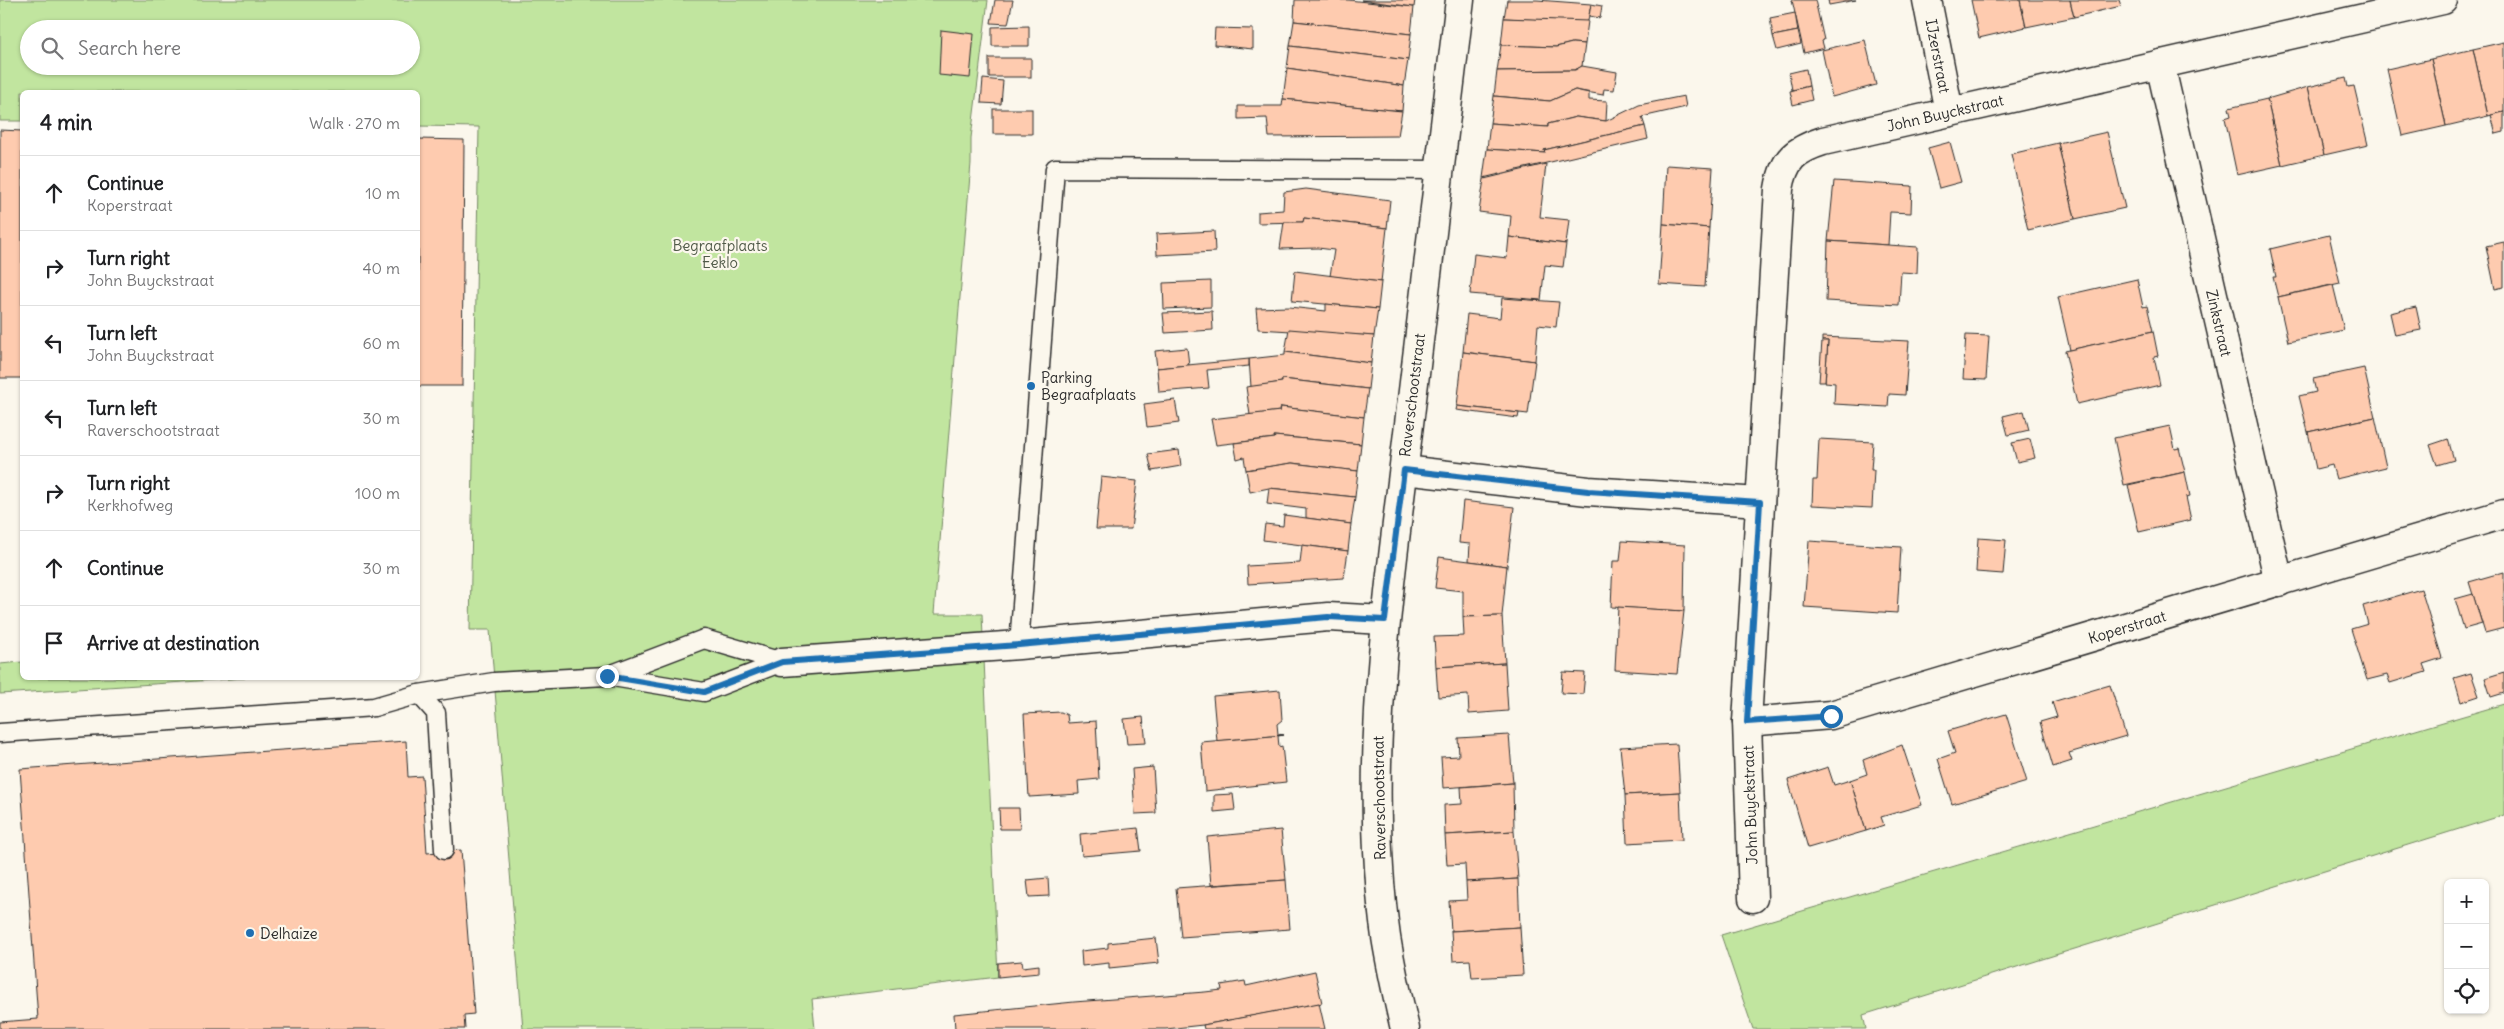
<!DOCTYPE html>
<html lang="en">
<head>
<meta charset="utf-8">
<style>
  body { margin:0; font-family:Delius,sans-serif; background:#f2f2f2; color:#202124 }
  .controls { position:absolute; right:15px; bottom:15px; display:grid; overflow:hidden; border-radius:8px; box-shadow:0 1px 4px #0004 }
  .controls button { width:45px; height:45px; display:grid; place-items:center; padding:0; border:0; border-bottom:1px solid #e0e0e0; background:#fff; color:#202124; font:25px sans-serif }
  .stop { position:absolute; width:15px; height:15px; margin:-11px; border:4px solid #1f6fb2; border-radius:50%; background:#fff }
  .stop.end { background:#1f6fb2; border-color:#fff; box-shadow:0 1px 5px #0008 }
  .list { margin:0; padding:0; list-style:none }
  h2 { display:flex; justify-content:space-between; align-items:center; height:65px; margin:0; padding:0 20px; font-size:21px }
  h2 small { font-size:16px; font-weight:400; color:#757577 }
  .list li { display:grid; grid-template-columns:32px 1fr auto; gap:15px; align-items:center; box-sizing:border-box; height:75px; padding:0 20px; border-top:1px solid #e0e0e0 }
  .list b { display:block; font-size:19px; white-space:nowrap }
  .list p { margin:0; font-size:16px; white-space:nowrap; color:#757577 }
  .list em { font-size:16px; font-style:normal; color:#757577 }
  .icon { flex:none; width:28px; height:28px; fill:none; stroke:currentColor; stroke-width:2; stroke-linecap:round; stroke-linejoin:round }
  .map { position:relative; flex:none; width:2504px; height:1029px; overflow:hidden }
  .search { position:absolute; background:#fff; box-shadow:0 1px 4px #0004; left:20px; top:20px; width:400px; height:55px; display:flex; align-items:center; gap:12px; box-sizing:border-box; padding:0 18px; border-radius:28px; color:#757577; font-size:19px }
  .panel { position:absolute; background:#fff; box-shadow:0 1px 4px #0004; left:20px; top:90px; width:400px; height:590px; border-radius:8px }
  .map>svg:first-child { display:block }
</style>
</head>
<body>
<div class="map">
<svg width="2504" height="1029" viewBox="0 0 2504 1029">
  <rect width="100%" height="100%" fill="#fbf7ec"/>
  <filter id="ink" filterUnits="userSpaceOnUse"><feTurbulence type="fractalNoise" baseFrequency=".02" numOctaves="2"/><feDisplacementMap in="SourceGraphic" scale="10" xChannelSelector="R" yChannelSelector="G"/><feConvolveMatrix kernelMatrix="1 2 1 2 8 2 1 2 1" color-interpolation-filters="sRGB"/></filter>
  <g filter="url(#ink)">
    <g fill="#c1e59f" stroke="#768865" fill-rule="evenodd">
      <path d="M0,0H988L971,138V163L934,614H982L998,977L812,999L815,1029H523L490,630H470L479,127L418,126V92H22V121H0ZM29,29H411V66H29Z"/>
      <polygon points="22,662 22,678 245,678 0,694 0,664"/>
      <polygon points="2504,704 2504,815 1863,1015 1866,1029 1753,1029 1721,935"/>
    </g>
    <g fill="#fecbaf" stroke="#2b2b2b">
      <polygon points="995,0 1013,0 1008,24 991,23"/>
      <polygon points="1295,0 1348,0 1414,7 1411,34 1294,21"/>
      <polygon points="1361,0 1415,0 1414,7"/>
      <polygon points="1507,0 1537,0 1591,4 1588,21 1584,22 1504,18"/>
      <polygon points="1792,0 1815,0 1824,40 1822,41 1824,48 1804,53"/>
      <polygon points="1828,0 1856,0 1829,5"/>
      <polygon points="1971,0 2020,0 2026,27 1979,38"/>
      <polygon points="2020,0 2070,0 2074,17 2026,27"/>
      <polygon points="2070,0 2119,0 2121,6 2074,17"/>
      <polygon points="1591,4 1602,6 1600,18 1589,16"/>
      <polygon points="1795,13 1798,31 1773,36 1770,18"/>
      <polygon points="1504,18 1588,21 1585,44 1572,43 1556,47 1501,45"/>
      <polygon points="1294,21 1411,34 1408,60 1290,46"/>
      <polygon points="1029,26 1029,46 992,46 992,27"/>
      <polygon points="1215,28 1253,29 1253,49 1214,45"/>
      <polygon points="941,30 974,34 970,78 939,75"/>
      <polygon points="1798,31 1801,44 1777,50 1773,36"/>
      <polygon points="1865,40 1876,85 1832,97 1822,50"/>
      <polygon points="2504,42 2504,112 2488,116 2473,49"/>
      <polygon points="1572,43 1585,44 1582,66 1575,70 1497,71 1501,45 1556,47"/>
      <polygon points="1290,46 1408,60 1404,86 1287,68"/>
      <polygon points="2473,49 2488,116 2446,126 2431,59"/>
      <rect x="989" y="58" width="42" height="19"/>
      <polygon points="2431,59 2446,126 2402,136 2387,69"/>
      <polygon points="1582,66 1617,72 1614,90 1604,89 1603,95 1575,90 1550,101 1494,96 1497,71 1575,70"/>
      <polygon points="1287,68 1404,86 1402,111 1283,99"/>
      <polygon points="1806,69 1809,86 1792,90 1789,73"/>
      <polygon points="2346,78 2348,87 2354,86 2368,145 2324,155 2308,87"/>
      <polygon points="983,79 1003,81 1001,104 981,103"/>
      <polygon points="1809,86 1812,100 1793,105 1790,91"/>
      <polygon points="2308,87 2324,155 2282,165 2267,99"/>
      <polygon points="1575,90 1589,93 1589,100 1607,101 1606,121 1576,117 1548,124 1548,127 1490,123 1494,96 1550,101"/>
      <polygon points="1684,96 1686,107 1642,117 1645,126 1544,150 1545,153 1487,149 1490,123 1548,127 1548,124 1576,117 1606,121 1639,105"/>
      <polygon points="1283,99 1402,111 1398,136 1269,137 1267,118 1238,119 1238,106 1282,106"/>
      <polygon points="2267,99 2282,165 2237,175 2225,118 2231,116 2229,108"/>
      <rect x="993" y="109" width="39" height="25"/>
      <polygon points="2504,112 2504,132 2496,134 2491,115"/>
      <polygon points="1645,126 1648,139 1483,178 1487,149 1545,153 1544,150"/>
      <polygon points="0,130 22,131 22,378 0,378"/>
      <polygon points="2107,132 2125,208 2075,219 2058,143"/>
      <polygon points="418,139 464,140 462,386 418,386"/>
      <polygon points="1950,142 1961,182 1939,188 1928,148"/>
      <polygon points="2058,143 2075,219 2028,230 2011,154"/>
      <polygon points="1546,164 1540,217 1569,220 1566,244 1509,237 1511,216 1479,212 1484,179"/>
      <polygon points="1666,165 1713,168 1709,228 1663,224"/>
      <polygon points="1834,181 1912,186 1911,213 1890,212 1888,245 1828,241"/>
      <polygon points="1306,189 1390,200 1387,228 1304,218 1303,222 1258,223 1258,212 1283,210 1284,192"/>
      <polygon points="1304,218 1387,228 1381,282 1330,276 1334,250 1318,248 1280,249 1284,222 1303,222"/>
      <polygon points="1663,224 1709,228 1705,287 1659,284"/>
      <polygon points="1214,231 1215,252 1157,255 1156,234"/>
      <polygon points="2329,235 2340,283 2278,297 2273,277 2276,277 2270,249"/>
      <polygon points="1509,237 1566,244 1563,267 1545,265 1541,300 1470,294 1474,254 1507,258"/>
      <polygon points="1828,241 1918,247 1917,273 1901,272 1899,305 1826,301"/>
      <polygon points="2504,242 2504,287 2495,289 2486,246"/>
      <polygon points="1295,271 1381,282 1378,309 1292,301"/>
      <polygon points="2137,279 2143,307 2147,306 2153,331 2070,350 2058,297"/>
      <polygon points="1211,281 1211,307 1164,309 1163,283"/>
      <polygon points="2333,285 2344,330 2288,342 2278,297"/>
      <polygon points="1502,298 1559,302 1556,327 1538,325 1535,361 1463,352 1467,314 1500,318"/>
      <polygon points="1326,304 1378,309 1374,336 1258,329 1256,308 1289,307 1326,311"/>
      <polygon points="2416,307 2421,330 2395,335 2390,313"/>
      <polygon points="1212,311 1213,330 1165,333 1163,313"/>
      <polygon points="1289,329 1374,336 1371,363 1285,352"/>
      <polygon points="2153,331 2158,356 2154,357 2160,385 2077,404 2065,351"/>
      <polygon points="1966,335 1989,336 1986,380 1963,379"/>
      <polygon points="1822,337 1909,341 1905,395 1889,394 1888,407 1834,404 1835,383 1825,382 1828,341 1822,341"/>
      <polygon points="1822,341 1828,341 1825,382 1819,382"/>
      <polygon points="1187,348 1189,365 1157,368 1155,351"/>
      <polygon points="1285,352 1371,363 1368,389 1282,379 1282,382 1251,387 1249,359 1285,355"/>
      <polygon points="1463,352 1535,361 1528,414 1457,406"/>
      <polygon points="1249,359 1249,366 1207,370 1209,388 1159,392 1157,368"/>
      <polygon points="2364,368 2375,417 2308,432 2299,396 2316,392 2313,379"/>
      <polygon points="1282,379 1368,389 1364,417 1281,407 1280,411 1250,415 1246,387 1282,382"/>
      <polygon points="1175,400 1179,423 1147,427 1144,404"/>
      <polygon points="1457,406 1519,413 1518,418 1456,410"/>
      <polygon points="1281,407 1364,417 1361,444 1274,436 1275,438 1216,445 1211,419 1280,411"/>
      <polygon points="2024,411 2029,430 2008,435 2003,416"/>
      <polygon points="2375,417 2386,467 2336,479 2332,465 2316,469 2308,432"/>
      <polygon points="2170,426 2175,449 2179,448 2185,472 2124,485 2114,438"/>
      <polygon points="1274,436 1361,444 1358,471 1292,463 1246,470 1244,457 1237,459 1234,443 1275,438"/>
      <polygon points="1819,439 1873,442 1871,470 1874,470 1872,508 1812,505 1813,480 1817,480"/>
      <polygon points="2030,439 2035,458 2017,462 2012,443"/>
      <polygon points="2448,439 2454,460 2437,465 2430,445"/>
      <polygon points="1179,450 1181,466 1152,471 1148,454"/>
      <polygon points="1292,463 1358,471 1355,497 1269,488 1250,492 1246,470"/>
      <polygon points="2185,472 2190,496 2186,497 2191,520 2139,532 2128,485"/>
      <polygon points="1101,477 1137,481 1131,529 1096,529"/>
      <polygon points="1269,488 1355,497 1351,524 1306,518 1306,509 1267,504"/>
      <polygon points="1463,501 1514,507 1507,566 1469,561 1470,544 1459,543"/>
      <polygon points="1284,515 1351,524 1348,551 1263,540 1265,524 1283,526"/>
      <polygon points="1978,538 2006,540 2003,574 1976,572"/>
      <polygon points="1622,541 1685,545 1684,611 1611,607 1613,561 1620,561"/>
      <polygon points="1809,541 1901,547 1897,613 1804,607"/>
      <polygon points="1302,545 1348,551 1344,578 1248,584 1247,566 1300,563"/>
      <polygon points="1439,557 1507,566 1502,616 1463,617 1463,591 1435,588"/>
      <polygon points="2504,572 2504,628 2485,633 2469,582"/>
      <polygon points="2421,589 2442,658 2423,664 2426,672 2390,683 2387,675 2367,680 2351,629 2368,624 2363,606"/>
      <polygon points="2473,594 2482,624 2464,629 2455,599"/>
      <polygon points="1618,607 1684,611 1677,674 1615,670"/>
      <polygon points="1502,616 1505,663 1436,667 1434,637 1464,636 1463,617"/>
      <polygon points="1505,663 1508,711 1469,714 1468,695 1438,697 1436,667"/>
      <polygon points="1563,672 1585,673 1583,694 1561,693"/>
      <polygon points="2504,672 2504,693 2491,697 2485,678"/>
      <polygon points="2471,673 2479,696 2461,702 2454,678"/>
      <polygon points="2110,685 2126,736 2069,753 2072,761 2053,767 2040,722 2057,717 2052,702"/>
      <polygon points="1280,690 1282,720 1277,724 1278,734 1284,735 1217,741 1213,696"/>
      <polygon points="1061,712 1067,715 1068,723 1096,721 1099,779 1078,781 1079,794 1029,797 1024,714"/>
      <polygon points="2006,714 2027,782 1952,804 1938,759 1955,753 1948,731"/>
      <polygon points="1143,717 1146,743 1127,744 1124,719"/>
      <polygon points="1284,735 1278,736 1279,747 1282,746 1286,782 1205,791 1201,742"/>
      <polygon points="1509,735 1513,783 1443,788 1441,757 1459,756 1458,738"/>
      <polygon points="406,741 408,777 422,776 427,853 461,850 474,1014 464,1015 465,1029 0,1029 0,1022 38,1019 20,769"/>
      <polygon points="1677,744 1680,792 1625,795 1620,747"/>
      <polygon points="1902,745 1922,805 1881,817 1884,825 1866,831 1850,780 1867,774 1863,760"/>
      <polygon points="1153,767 1156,813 1135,814 1132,769"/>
      <polygon points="1828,767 1834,785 1850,780 1866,831 1808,848 1788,780"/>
      <polygon points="1513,783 1514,831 1445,835 1444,805 1462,804 1461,787"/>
      <polygon points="1680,792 1682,840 1627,843 1625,795"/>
      <polygon points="1233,794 1235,810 1214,812 1214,795"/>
      <polygon points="999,808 1019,808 1020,829 1000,829"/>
      <polygon points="1138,828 1141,851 1082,856 1080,834"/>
      <polygon points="1281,830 1286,880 1211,885 1207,837"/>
      <polygon points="1514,831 1518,879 1466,882 1465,864 1447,865 1445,835"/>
      <polygon points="1048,878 1049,896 1029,897 1027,880"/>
      <polygon points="1518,879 1520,927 1451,931 1449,901 1467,900 1466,882"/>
      <polygon points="1286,880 1290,929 1181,937 1176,888"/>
      <polygon points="1520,927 1523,975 1472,978 1470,960 1453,961 1451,931"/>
      <polygon points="1156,938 1159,963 1109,968 1109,963 1082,966 1081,951 1108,948 1108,943"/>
      <polygon points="1022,961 1023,967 1039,965 1039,973 998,977 998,963"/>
      <polygon points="1315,971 1322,1003 1203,1025 1166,1029 955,1029 954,1014 1074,1002 1205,992 1222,990 1221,985 1245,981 1246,986"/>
      <polygon points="1319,1003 1325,1029 1204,1029 1203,1025"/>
    </g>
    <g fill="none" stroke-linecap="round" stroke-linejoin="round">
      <g stroke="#2b2b2b" stroke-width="21">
        <g id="service">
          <polyline points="1019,645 1055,168 1440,170"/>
          <polyline points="607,676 704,639 782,662"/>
          <polyline points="419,694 436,713 444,850"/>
          <polyline points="0,733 374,707 419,694 494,682 607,676 704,692 782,662"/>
        </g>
      </g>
      <g stroke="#2b2b2b" stroke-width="31">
        <g id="minor">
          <polyline points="1927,0 1949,112"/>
          <polyline points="2160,64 2279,582"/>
          <polyline points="1404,470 1588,491 1760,502"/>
          <polyline points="782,662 1019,645 1328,617 1385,620"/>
          <polyline points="1747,722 1831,715 2504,514"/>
          <path d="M1753,898L1747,722L1779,189C1784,159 1795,150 1823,141L2443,0"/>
          <path d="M1405,1029C1398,999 1391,968 1386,937C1362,767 1389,593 1409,424C1426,282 1443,141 1460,0"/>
        </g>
      </g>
      <use href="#service" stroke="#fbf7ec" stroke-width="18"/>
      <use href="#minor" stroke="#fbf7ec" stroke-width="28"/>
    </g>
  </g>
  <g fill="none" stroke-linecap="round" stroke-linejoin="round" filter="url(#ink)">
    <polyline stroke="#1f6fb2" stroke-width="6" points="607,676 704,692 782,662 1019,645 1328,617 1385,620 1404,470 1588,491 1760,502 1747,722 1831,716"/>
  </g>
  <g fill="#1f6fb2" stroke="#fbf7ec" stroke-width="2">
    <circle cx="1031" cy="386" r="5"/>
    <circle cx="250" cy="933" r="5"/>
  </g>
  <g text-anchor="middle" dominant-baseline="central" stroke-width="4.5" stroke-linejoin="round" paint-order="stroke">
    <g font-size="15" fill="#2b2b2b" stroke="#fbf7ec">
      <text transform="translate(1938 56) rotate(79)">IJzerstraat</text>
      <text transform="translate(1945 113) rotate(-13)">John Buyckstraat</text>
      <text transform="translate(2219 323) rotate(77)">Zinkstraat</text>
      <text transform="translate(1412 395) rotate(-83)">Raverschootstraat</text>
      <text transform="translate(2127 627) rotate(-17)">Koperstraat</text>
      <text transform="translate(1379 798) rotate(-91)">Raverschootstraat</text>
      <text transform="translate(1750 805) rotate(-92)">John Buyckstraat</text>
    </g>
    <g font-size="15" fill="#505a48" stroke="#fbf7ec">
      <text x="720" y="245">Begraafplaats<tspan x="720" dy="17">Eeklo</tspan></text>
    </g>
    <g font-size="15" fill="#2b2b2b" stroke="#fbf7ec" text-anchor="start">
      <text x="1041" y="377">Parking<tspan x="1041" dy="17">Begraafplaats</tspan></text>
      <text x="260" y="933">Delhaize</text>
    </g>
  </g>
</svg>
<div class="controls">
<button>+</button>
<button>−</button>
<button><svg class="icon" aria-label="locate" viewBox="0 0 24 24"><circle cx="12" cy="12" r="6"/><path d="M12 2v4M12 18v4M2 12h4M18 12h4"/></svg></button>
</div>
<div class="stop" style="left:1831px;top:716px"></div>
<div class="stop end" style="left:607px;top:676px"></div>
<div class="search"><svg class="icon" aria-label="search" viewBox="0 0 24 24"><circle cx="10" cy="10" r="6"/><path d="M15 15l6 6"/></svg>Search here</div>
<section class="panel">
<h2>4 min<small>Walk · 270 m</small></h2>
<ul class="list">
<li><svg class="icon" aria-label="ahead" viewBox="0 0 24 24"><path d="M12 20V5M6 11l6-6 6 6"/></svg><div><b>Continue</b><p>Koperstraat</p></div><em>10 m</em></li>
<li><svg class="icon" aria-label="right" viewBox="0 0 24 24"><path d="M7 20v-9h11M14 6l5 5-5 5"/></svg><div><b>Turn right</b><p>John Buyckstraat</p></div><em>40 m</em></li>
<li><svg class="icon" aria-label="left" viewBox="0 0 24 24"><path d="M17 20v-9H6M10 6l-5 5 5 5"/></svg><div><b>Turn left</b><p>John Buyckstraat</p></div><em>60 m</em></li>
<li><svg class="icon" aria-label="left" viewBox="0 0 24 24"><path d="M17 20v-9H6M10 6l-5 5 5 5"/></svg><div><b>Turn left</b><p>Raverschootstraat</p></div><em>30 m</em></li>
<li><svg class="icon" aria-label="right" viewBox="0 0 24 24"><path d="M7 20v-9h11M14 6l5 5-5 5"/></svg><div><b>Turn right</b><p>Kerkhofweg</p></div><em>100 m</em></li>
<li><svg class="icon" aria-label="ahead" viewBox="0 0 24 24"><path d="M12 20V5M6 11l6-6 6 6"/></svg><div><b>Continue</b></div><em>30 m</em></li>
<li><svg class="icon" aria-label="arrive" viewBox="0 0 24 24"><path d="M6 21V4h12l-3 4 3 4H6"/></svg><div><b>Arrive at destination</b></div></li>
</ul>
</section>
</div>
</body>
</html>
